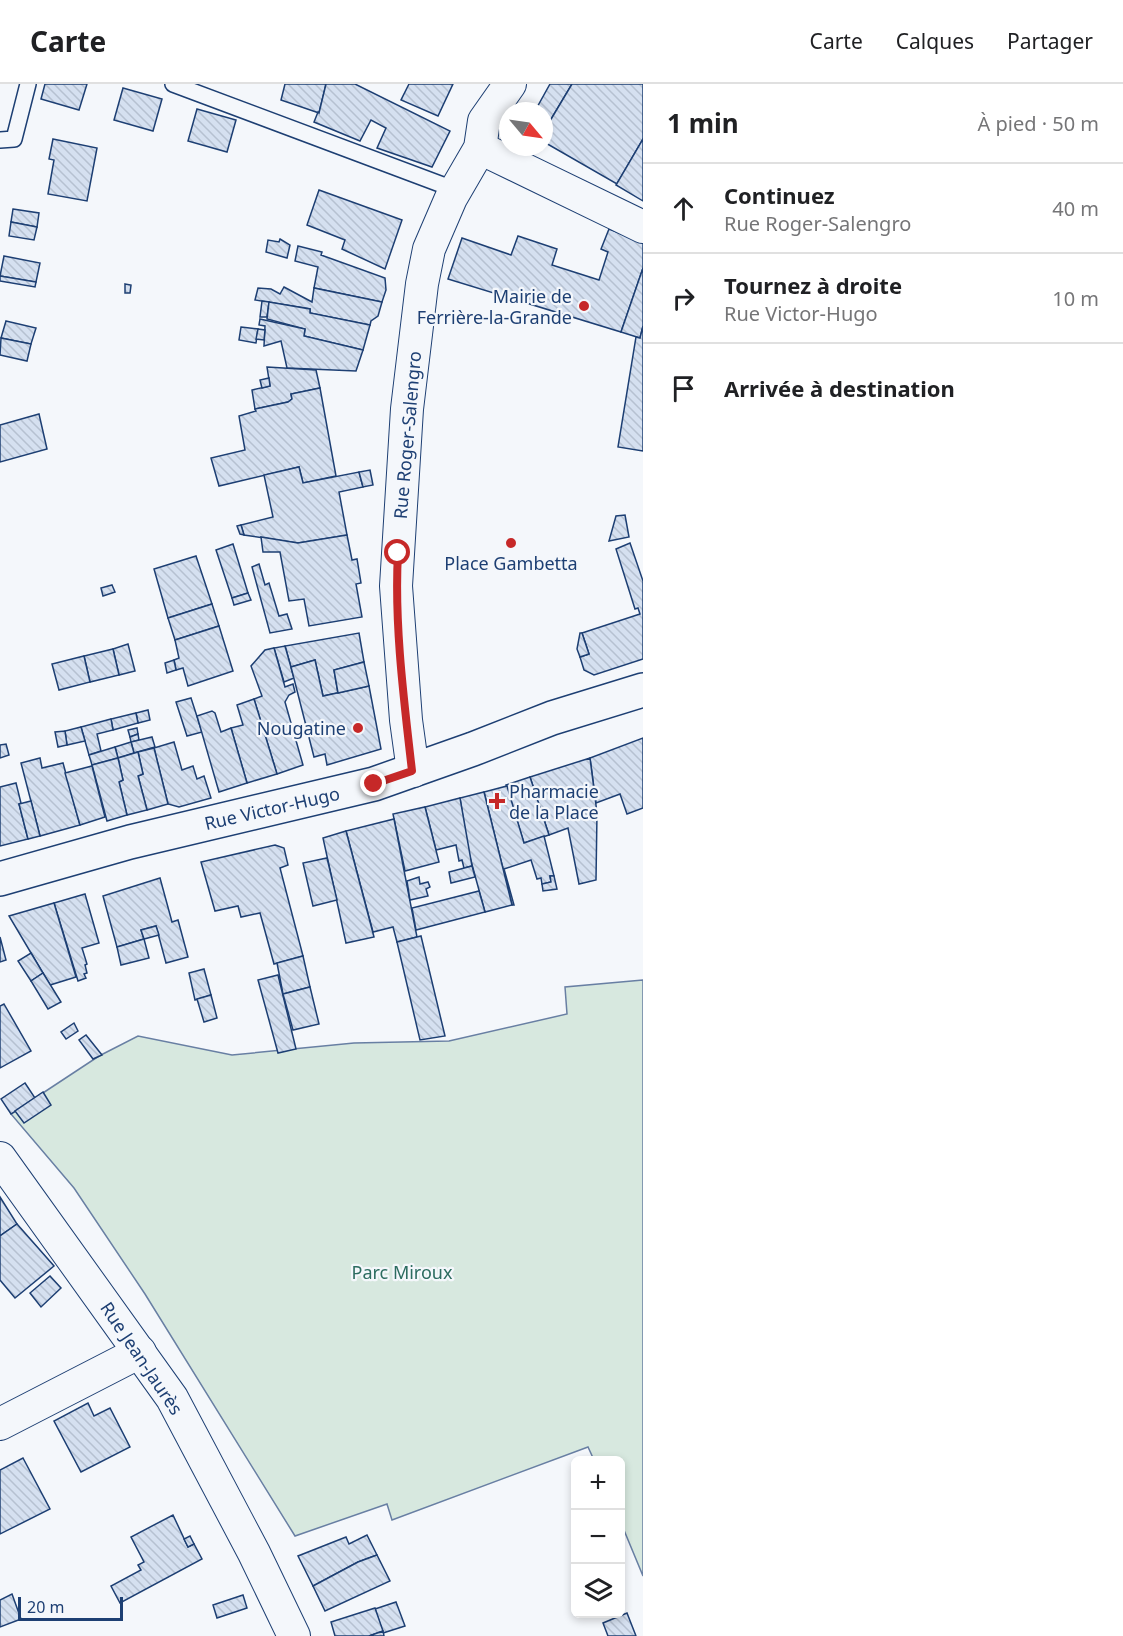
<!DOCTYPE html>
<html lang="fr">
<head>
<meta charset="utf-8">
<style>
  body { margin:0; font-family:"Noto Sans",sans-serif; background:#f2f2f2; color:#202124 }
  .controls { position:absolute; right:18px; bottom:18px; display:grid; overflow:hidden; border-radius:9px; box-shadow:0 3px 9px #0003 }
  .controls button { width:54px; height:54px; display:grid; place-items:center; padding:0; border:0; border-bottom:2px solid #e0e0e0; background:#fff; color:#202124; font:30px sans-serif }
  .compass { position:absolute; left:499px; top:18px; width:54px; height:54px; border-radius:50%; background:#fff; box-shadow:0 3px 9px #0003; rotate:119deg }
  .scale { position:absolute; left:18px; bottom:15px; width:105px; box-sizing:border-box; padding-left:6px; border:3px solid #1d3f73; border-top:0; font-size:16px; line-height:21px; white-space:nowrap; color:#1d3f73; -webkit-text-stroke:4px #f4f7fb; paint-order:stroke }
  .stop { position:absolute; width:18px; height:18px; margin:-14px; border:4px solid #c62828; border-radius:50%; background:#fff }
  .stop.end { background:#c62828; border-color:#fff; box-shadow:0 2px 6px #0008 }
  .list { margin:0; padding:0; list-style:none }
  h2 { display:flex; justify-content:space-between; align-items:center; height:78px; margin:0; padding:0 24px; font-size:26px }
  h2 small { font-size:20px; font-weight:400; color:#757577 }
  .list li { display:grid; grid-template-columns:39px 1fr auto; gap:18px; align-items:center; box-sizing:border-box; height:90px; padding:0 24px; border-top:2px solid #e0e0e0 }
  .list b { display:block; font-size:22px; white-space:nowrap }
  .list p { margin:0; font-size:20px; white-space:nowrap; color:#757577 }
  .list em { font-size:20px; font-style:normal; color:#757577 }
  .icon { flex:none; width:33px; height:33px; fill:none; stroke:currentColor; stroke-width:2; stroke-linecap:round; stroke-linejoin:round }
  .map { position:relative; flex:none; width:643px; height:1552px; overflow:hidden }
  header { display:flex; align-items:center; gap:36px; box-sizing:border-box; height:84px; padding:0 30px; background:#fff; border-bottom:2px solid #e0e0e0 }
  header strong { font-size:28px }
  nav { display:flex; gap:33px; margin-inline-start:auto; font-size:21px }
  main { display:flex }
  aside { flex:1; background:#fff }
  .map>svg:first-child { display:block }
</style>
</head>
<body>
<header>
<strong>Carte</strong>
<nav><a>Carte</a><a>Calques</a><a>Partager</a></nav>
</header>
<main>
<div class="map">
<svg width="643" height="1552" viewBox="0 0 643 1552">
  <defs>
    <pattern id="building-back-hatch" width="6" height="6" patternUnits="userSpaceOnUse" patternTransform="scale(1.5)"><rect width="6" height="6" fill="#d5e0f0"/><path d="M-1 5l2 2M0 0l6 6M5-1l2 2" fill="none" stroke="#b6c1d1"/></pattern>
  </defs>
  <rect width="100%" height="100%" fill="#f4f7fb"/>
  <polygon fill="#d7e8df" stroke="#687fa3" stroke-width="1.5" points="643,896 643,1492 621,1439 620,1376 594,1376 588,1363 392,1436 387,1420 295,1452 145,1210 74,1104 11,1030 99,972 138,952 232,971 354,959 449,957 567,930 565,903"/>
  <g fill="url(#building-back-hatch)" stroke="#1d3f73" stroke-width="1.5">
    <polygon points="45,0 87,0 79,26 41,15"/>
    <polygon points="285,0 326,0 319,29 281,16"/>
    <polygon points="326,0 355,0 450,47 432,83 377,64 386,44 371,36 360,57 314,38 318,28 319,29"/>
    <polygon points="409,0 453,0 438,32 401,16"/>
    <polygon points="550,0 572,0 550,37 544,34 544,27 535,27"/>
    <polygon points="572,0 643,0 643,55 617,100 544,58 544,34 550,37"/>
    <polygon points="123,4 162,15 153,47 114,36"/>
    <polygon points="197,25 236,36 227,68 188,57"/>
    <polygon points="53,55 97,64 87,117 48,110 54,76 49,75"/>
    <polygon points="643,55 643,117 616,101"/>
    <polygon points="319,106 402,136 385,185 342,165 345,156 307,141"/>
    <polygon points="13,125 39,129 37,143 11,138"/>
    <polygon points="11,138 37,143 34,156 9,152"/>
    <polygon points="609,145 643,158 643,184 621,248 448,195 462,154 511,171 518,152 557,165 552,181 599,196 608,168 601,165"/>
    <polygon points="280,155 290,161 287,174 266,168 268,156 279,158"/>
    <polygon points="298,162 322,168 321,171 385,194 386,206 382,218 314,204 318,183 295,177"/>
    <polygon points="4,172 40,179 36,198 0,192"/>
    <polygon points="643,184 643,242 640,254 621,248"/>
    <polygon points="0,192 36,198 35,203 0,197"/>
    <polygon points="125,200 131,201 130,209 125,209"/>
    <polygon points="284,203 312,218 314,204 382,218 378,232 371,237 370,241 310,229 310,225 255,216 258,204 271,205 280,210"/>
    <polygon points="262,217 269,218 267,233 260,233"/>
    <polygon points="269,218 310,225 310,229 370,241 363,266 304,252 305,245 267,235"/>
    <polygon points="260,235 305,245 304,252 363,266 356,287 287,284 281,257 264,262 265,242 259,241"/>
    <polygon points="6,237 36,244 31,260 1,254"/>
    <polygon points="643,242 643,367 618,363 636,253 640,254"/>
    <polygon points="241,243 258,245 256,259 239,256"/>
    <polygon points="258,245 265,246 264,256 256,255"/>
    <polygon points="1,254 31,260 27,277 0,271"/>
    <polygon points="267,283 316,286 320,304 291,310 292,315 288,318 255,325 252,306 270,302"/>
    <polygon points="269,294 270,302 262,304 260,296"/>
    <polygon points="320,304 336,392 303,399 299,383 219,402 211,374 245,366 239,332 256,327 255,325 288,318 292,315 291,310"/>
    <polygon points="39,330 47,365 0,378 0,341"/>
    <polygon points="299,383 303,399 359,388 363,403 339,408 347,451 298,459 244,451 241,441 273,433 264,391"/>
    <polygon points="370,386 373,401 363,403 359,388"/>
    <polygon points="625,431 629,453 609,457 616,432"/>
    <polygon points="241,441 244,451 240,450 237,442"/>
    <polygon points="347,451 352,476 357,475 361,499 356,500 362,533 309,542 304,515 289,517 280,468 263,468 261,453 298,459"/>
    <polygon points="630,459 643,497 643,575 594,591 584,586 580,573 589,570 582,549 640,530 638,524 635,525 616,465"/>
    <polygon points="233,460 248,509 232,514 216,466"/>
    <polygon points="196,472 212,520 168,534 154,485"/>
    <polygon points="259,480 265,501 269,499 279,532 287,530 292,545 270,549 252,483"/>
    <polygon points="112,501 115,508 103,512 101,504"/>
    <polygon points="248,509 251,516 234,521 232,514"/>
    <polygon points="212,520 219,542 175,556 168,534"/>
    <polygon points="219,542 233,587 188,602 183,584 176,586 174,576 179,574 175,556"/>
    <polygon points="359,549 364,578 334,586 338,609 323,612 315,576 291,583 285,562"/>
    <polygon points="580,549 582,549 589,570 580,573 577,565"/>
    <polygon points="128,560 135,587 119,591 113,565"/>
    <polygon points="285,562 294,594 284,598 274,564"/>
    <polygon points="274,564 285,603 293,600 295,608 289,611 285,618 303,681 277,690 254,615 262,612 251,582 265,566"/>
    <polygon points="113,565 119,591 90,598 84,572"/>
    <polygon points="84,572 90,598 59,606 52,580"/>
    <polygon points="174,576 176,586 167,589 165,579"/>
    <polygon points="315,576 323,612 369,602 381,665 327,681 325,670 314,673 291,583"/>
    <polygon points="364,578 369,602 338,609 334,586"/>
    <polygon points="191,614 202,648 187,652 176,618"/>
    <polygon points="254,615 277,690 247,699 231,644 243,641 237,621"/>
    <polygon points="148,626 150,636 138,639 136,629"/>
    <polygon points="212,627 215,629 221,648 231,644 247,699 219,708 197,632"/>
    <polygon points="136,629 138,639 113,646 111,635"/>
    <polygon points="111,635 113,646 97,650 101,667 89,671 81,643"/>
    <polygon points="81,643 85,657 67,661 65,647"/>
    <polygon points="137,644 138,650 130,653 128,646"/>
    <polygon points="65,647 67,661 58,663 55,648"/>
    <polygon points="138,650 139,656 131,658 130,653"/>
    <polygon points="152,653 155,663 134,669 131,658"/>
    <polygon points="643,654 643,724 627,730 620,710 596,719 590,674"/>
    <polygon points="131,658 134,669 118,674 115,663"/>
    <polygon points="174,658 182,686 193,682 197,695 204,692 211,714 179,723 168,720 154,664"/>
    <polygon points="6,660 9,671 0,674 0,661"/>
    <polygon points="115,663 118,674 92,681 89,671"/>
    <polygon points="154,664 168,720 147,726 138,692 143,690 138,668"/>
    <polygon points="138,668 143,690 138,692 147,726 127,731 119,698 123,696 118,674"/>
    <polygon points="40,674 42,684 63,679 80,741 40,752 21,679"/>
    <polygon points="118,674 123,696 119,698 127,731 107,737 92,681"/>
    <polygon points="590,674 597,729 596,796 579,800 568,744 549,751 530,693"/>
    <polygon points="92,682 105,733 80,741 65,689"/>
    <polygon points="530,693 549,751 524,759 506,701"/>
    <polygon points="16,699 21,719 19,720 28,755 0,762 0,703"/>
    <polygon points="507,702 524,759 544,752 554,792 550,792 551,798 542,800 541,794 537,795 531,776 504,785 514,821 512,821 484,708"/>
    <polygon points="484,708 512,821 485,828 468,766 460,714"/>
    <polygon points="460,714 472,782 464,784 462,776 459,777 456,761 436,766 425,723"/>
    <polygon points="31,717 40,752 28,755 19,720"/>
    <polygon points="425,723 439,778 405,787 393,730"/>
    <polygon points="394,735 417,853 397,858 393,843 373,848 346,747"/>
    <polygon points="346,747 374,853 346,859 323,754"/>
    <polygon points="275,761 284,764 288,781 280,784 303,872 274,880 260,829 241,833 238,822 215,827 201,778"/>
    <polygon points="327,774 337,816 313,822 303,779"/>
    <polygon points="472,782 475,793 451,799 449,788"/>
    <polygon points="550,792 554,792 557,805 543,807 542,800 551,798"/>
    <polygon points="419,793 420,800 428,798 430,803 426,805 428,812 410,816 407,797"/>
    <polygon points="160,794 172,838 178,836 188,873 166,879 156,842 141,846 144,855 117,863 103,812"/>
    <polygon points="479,807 485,828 416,846 412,824"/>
    <polygon points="85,810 99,859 82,864 87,880 85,881 87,889 84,890 86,894 78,897 54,819"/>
    <polygon points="54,819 76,893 50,901 9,832"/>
    <polygon points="156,842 159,851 144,855 141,846"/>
    <polygon points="421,852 445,952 420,956 397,858"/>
    <polygon points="0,853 6,876 0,878"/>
    <polygon points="144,855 149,874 121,881 117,863"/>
    <polygon points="31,869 43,889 31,897 18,877"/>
    <polygon points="303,872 310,903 283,910 277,879"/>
    <polygon points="204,885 211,911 195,916 189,889"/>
    <polygon points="43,889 61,918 48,925 31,897"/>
    <polygon points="278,891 296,965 278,969 258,896"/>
    <polygon points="310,903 319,940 293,946 283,910"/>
    <polygon points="211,911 217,934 204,938 197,915"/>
    <polygon points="4,920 31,967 0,984 0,922"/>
    <polygon points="74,939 78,947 66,955 61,948"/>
    <polygon points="86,951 102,971 93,975 79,956"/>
    <polygon points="25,999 35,1014 11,1030 1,1015"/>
    <polygon points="43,1008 51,1021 24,1039 15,1027"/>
    <polygon points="0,1113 17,1140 0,1152"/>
    <polygon points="17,1140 54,1182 15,1214 0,1196 0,1152"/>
    <polygon points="50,1192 61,1204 41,1223 30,1209"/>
    <polygon points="88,1319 94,1332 110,1324 130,1363 81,1388 54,1337"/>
    <polygon points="23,1374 50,1425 0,1450 0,1386"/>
    <polygon points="173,1431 188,1463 194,1460 202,1475 120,1519 111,1502 141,1486 138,1481 144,1478 131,1453"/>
    <polygon points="367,1451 377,1471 358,1478 313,1502 298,1472 346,1453 349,1460"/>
    <polygon points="190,1452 194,1460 188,1463 184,1455"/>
    <polygon points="377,1471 390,1497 325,1527 313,1502 358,1478"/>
    <polygon points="12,1510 21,1535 0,1543 0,1516"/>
    <polygon points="243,1511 247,1524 217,1534 213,1521"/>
    <polygon points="396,1518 405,1542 383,1549 375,1525"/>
    <polygon points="375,1524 383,1547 369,1552 335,1552 331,1538"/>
    <polygon points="627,1529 636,1552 608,1552 603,1539"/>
    <polygon points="383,1547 384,1552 369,1552"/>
  </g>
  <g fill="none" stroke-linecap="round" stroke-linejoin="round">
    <g stroke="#1d3f73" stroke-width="18">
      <g id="service">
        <polyline points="173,0 456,106"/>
        <polyline points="0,56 14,55 28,0"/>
      </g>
    </g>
    <g stroke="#1d3f73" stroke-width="34">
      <g id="minor">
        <polyline points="480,64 643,143"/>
        <polyline points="413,687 406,636 396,502 407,325 422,200 429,165 451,114 480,64 484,37 510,0"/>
        <polyline points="0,1074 172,1314 254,1469 294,1552"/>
        <polyline points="0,1340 140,1268"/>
      </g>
    </g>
    <g stroke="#1d3f73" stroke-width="36">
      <polyline id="tertiary" points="0,795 130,758 374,700 473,665 552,634 643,606"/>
    </g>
    <use href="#service" stroke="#f4f7fb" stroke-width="15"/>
    <use href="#minor" stroke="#f4f7fb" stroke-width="32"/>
    <use href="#tertiary" stroke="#f4f7fb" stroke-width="33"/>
  </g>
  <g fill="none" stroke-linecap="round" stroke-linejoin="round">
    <path stroke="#c62828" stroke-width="8" d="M374,700L412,687C404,617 394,539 398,469"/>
  </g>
  <g fill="#c62828" stroke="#f4f7fb" stroke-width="2">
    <circle cx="584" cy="222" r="6"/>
    <circle cx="511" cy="459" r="6"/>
    <circle cx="358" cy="644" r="6"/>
    <path d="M494 708h6v6h6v6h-6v6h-6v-6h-6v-6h6z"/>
  </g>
  <g text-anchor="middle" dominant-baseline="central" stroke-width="4.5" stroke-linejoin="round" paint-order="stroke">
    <g font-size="18" fill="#1d3f73" stroke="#f4f7fb" text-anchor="end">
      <text x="572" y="212">Mairie de<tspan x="572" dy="21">Ferrière-la-Grande</tspan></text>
      <text x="511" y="479" text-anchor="middle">Place Gambetta</text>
      <text x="346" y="644">Nougatine</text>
      <text x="509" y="707" text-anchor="start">Pharmacie<tspan x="509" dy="21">de la Place</tspan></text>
    </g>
    <g font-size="18" fill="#1d3f73" stroke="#f4f7fb">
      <text transform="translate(407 351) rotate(-85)">Rue Roger-Salengro</text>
      <text transform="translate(272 724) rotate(-13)">Rue Victor-Hugo</text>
      <text transform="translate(142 1274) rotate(56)">Rue Jean-Jaurès</text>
    </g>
    <g font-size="18" fill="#2c6c60" stroke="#f4f7fb">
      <text x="402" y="1188">Parc Miroux</text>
    </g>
  </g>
</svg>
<div class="controls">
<button>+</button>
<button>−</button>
<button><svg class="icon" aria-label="layers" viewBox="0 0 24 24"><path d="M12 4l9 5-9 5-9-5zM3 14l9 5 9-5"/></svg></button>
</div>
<svg class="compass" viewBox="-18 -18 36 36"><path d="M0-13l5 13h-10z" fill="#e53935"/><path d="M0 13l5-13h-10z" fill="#757577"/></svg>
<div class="scale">20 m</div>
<div class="stop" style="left:398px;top:469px"></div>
<div class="stop end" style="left:374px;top:700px"></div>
</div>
<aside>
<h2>1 min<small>À pied · 50 m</small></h2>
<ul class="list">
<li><svg class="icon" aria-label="ahead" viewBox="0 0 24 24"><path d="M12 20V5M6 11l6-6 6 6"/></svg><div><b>Continuez</b><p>Rue Roger-Salengro</p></div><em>40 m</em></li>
<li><svg class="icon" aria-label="right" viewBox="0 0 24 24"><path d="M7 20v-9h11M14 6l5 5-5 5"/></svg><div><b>Tournez à droite</b><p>Rue Victor-Hugo</p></div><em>10 m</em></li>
<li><svg class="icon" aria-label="arrive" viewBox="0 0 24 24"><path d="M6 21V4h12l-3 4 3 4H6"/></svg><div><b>Arrivée à destination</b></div></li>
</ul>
</aside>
</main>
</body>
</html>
